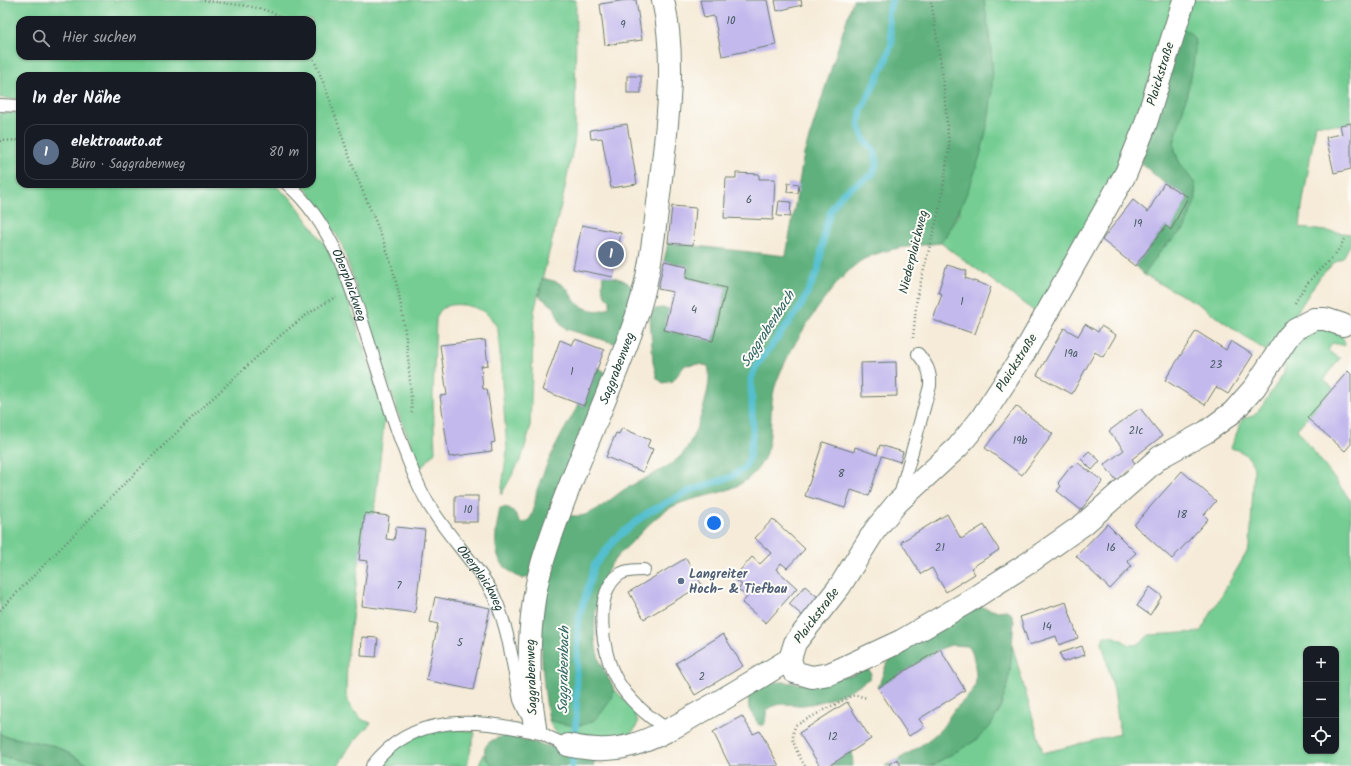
<!DOCTYPE html>
<html lang="de">
<head>
<meta charset="utf-8">
<style>
  body { margin:0; font-family:Kalam,sans-serif; background:#20242c; color:#f1f3f6 }
  .controls { position:absolute; right:12px; bottom:12px; display:grid; overflow:hidden; border-radius:8px; box-shadow:0 1px 3px #0004 }
  .controls button { width:36px; height:36px; display:grid; place-items:center; padding:0; border:0; border-bottom:1px solid #363941; background:#171b24; color:#f1f3f6; font:20px sans-serif }
  .you { position:absolute; left:714px; top:523px; width:14px; height:14px; margin:-10px; border:3px solid #fff; border-radius:50%; background:#1a73e8; box-shadow:0 0 0 6px #1a73e833 }
  .badge { display:grid; place-items:center; width:26px; height:26px; border-radius:50%; background:#c8321e; color:#fff; font-size:13px; font-weight:700 }
  .pin { position:absolute; translate:-50% -50%; border:2px solid #fff; box-shadow:0 1px 4px #0006 }
  .list { margin:0; padding:0; list-style:none }
  h2 { display:flex; justify-content:space-between; align-items:center; height:52px; margin:0; padding:0 16px; font-size:17px }
  h2 small { font-size:13px; font-weight:400; color:#9ea1a6 }
  .list li { display:grid; grid-template-columns:26px 1fr auto; gap:12px; align-items:center; box-sizing:border-box; height:56px; margin:0 8px 8px; padding:0 8px; border:1px solid #363941; border-radius:12px }
  .list b { display:block; font-size:15px; white-space:nowrap }
  .list p { margin:0; font-size:13px; white-space:nowrap; color:#9ea1a6 }
  .list em { font-size:13px; font-style:normal; color:#9ea1a6 }
  .icon { flex:none; width:22px; height:22px; fill:none; stroke:currentColor; stroke-width:2; stroke-linecap:round; stroke-linejoin:round }
  .map { position:relative; flex:none; width:1351px; height:766px; overflow:hidden }
  .search { position:absolute; background:#171b24; box-shadow:0 1px 3px #0004; left:16px; top:16px; width:300px; height:44px; display:flex; align-items:center; gap:10px; box-sizing:border-box; padding:0 14px; border-radius:12px; color:#9ea1a6; font-size:15px }
  .panel { position:absolute; background:#171b24; box-shadow:0 1px 3px #0004; left:16px; top:72px; width:300px; height:116px; border-radius:12px }
  .map>svg:first-child { display:block }
</style>
</head>
<body>
<div class="map">
<svg width="1351" height="766" viewBox="0 0 1351 766">
  <rect width="100%" height="100%" fill="#fdfcf7"/>
  <filter id="ink" filterUnits="userSpaceOnUse"><feTurbulence type="fractalNoise" baseFrequency=".025" numOctaves="2"/><feDisplacementMap in="SourceGraphic" scale="8" xChannelSelector="R" yChannelSelector="G"/><feConvolveMatrix kernelMatrix="1 2 1 2 8 2 1 2 1" color-interpolation-filters="sRGB"/></filter>
  <filter id="wash" filterUnits="userSpaceOnUse"><feTurbulence type="fractalNoise" baseFrequency=".012" numOctaves="4" result="noise"/><feDisplacementMap in="SourceGraphic" scale="16" xChannelSelector="R" yChannelSelector="G"/><feGaussianBlur stdDeviation="0.9" result="paint"/><feColorMatrix in="noise" values="0 0 0 0 0 0 0 0 0 0 0 0 0 0 0 0 0 1.4 0 .05"/><feComposite in="paint" operator="in"/></filter>
  <g filter="url(#wash)">
    <rect width="100%" height="100%" fill="#f6ebd8"/>
    <g fill="#74cd93" stroke="#4a8564" fill-rule="evenodd">
      <path d="M0,0H576L575,138L563,197L534,312L530,429L522,457L501,495L507,450L498,329C495,324 492,319 487,314C477,306 450,299 440,311C438,313 437,317 436,319L433,397L435,452L421,468L400,418L341,242L303,184H312V76H20V99L0,98ZM20,20H312V56H20Z"/>
      <polygon points="984,0 1177,0 1120,163 1038,314 941,243 959,214 992,63"/>
      <path d="M1191,0H1351V123L1340,125L1316,124L1302,207L1300,228L1351,234V243L1343,258L1334,263L1320,277L1291,321L1266,351L1197,303L1144,275L1161,250L1185,228L1195,184C1185,171 1175,160 1174,143L1193,65L1182,28Z"/>
      <polygon points="0,113 20,113 20,184 273,184 293,200 331,254 353,314 385,414 374,514 365,513 347,660 346,693 350,707 363,720 371,723 350,746 338,766 91,766 55,746 4,736 0,733"/>
      <path d="M1321,327C1332,330 1345,333 1345,346L1332,343L1328,351L1340,358L1324,380L1333,388L1297,429L1351,501V766H931L947,756L1000,709L1010,671L1012,645L1043,753L1120,734L1114,691L1102,642L1104,636C1128,634 1127,658 1149,635L1200,632L1247,552L1250,544L1254,468C1249,455 1244,452 1231,448L1242,419L1253,416L1260,409L1283,374L1285,367L1283,362L1298,335ZM1306,649H1336V751H1306Z"/>
      <path d="M615,690L633,709L638,722C631,745 601,741 581,739C575,739 568,739 562,737C556,735 552,726 549,720C587,732 598,724 615,690Z"/>
      <path d="M439,729H457L475,732L467,766H383C388,744 419,734 439,729Z"/>
      <polygon points="483,754 486,759 493,766 479,766"/>
      <polygon points="0,756 40,764 45,766 0,766"/>
    </g>
    <g fill="#5fb07d" stroke="#3f7658">
      <path d="M853,0H984C987,21 991,42 992,64C995,124 973,192 941,243C915,246 888,247 864,259C835,274 778,362 773,395C768,423 776,449 754,473C735,494 705,494 681,503C661,510 648,525 634,540C626,548 616,556 610,566C595,592 589,636 601,664C605,673 610,681 615,690C598,724 587,732 549,720C543,687 539,644 543,610C547,578 557,546 566,515C574,516 580,517 587,514C601,509 613,497 625,489C642,479 673,467 684,452C696,437 714,384 708,366L699,364L685,365L673,381L663,383L657,378L653,362L650,317L654,309L662,308L669,309L665,330L713,341L726,288L686,278L688,266L664,261L668,243L786,256L804,154Z"/>
      <path d="M1182,28C1187,31 1192,34 1194,39C1200,53 1179,124 1174,143L1175,153L1179,162L1195,184L1196,198L1185,228L1161,250L1144,275L1135,266L1166,226L1171,229L1188,197L1164,183L1141,163Z"/>
      <path d="M603,275C616,278 630,279 635,293L621,345L566,329L561,324L554,307L539,296L543,278C549,280 556,281 561,284C569,289 570,295 575,301C583,310 600,314 610,307V301C601,293 602,287 603,275Z"/>
      <path d="M598,367L605,372L530,576L523,579C489,564 494,540 500,508C513,505 515,514 521,523C536,522 534,501 537,490C547,460 563,431 579,404L584,406Z"/>
      <path d="M974,605L996,611L1007,610L1011,613L1014,621L1010,671L1006,690L1000,709L990,727L975,741L931,766H885C902,758 929,742 942,728C946,723 949,716 954,710C970,693 979,693 975,666C974,659 973,652 968,646L951,645L940,649L878,688L886,665L893,657Z"/>
      <path d="M864,670H869L871,673L870,678C849,692 829,702 804,705C794,706 779,701 770,708C764,713 767,719 764,725H759L749,709L748,694L772,682H786L801,684L853,675Z"/>
      <polygon points="0,733 4,736 56,746 91,766 45,766 0,756"/>
      <path d="M507,736L596,758L593,766H493C475,750 488,738 507,736Z"/>
      <polygon points="852,751 853,766 829,766"/>
    </g>
    <g fill="none" stroke-linecap="round" stroke-linejoin="round">
      <polyline stroke="#54bfcf" stroke-width="7" points="572,766 576,720 578,623 594,566 615,539 647,513 689,491 731,477 745,468 749,458 753,432 751,379 755,368 801,306 818,271 826,225 832,208 843,193 873,174 877,162 874,150 865,141 859,126 861,111 886,60 892,42 888,13 892,0"/>
    </g>
    <g id="blocks">
      <g fill="#c3b9ed">
        <polygon points="627,0 636,0 642,40 605,45 600,4"/>
        <polygon points="700,0 767,0 776,45 722,56 714,16 704,18"/>
        <polygon points="775,0 801,0 802,5 777,11"/>
        <rect x="627" y="76" width="14" height="17"/>
        <polygon points="1351,123 1351,169 1334,173 1326,137 1342,134 1340,125"/>
        <polygon points="627,124 637,184 611,188 602,138 591,139 590,130"/>
        <polygon points="736,173 759,174 759,179 775,179 773,220 724,218 726,178 736,178"/>
        <polygon points="788,183 799,184 798,193 787,192"/>
        <polygon points="1164,183 1188,197 1171,230 1166,226 1135,266 1102,240 1133,200 1148,212"/>
        <polygon points="779,201 791,202 790,217 777,216"/>
        <polygon points="672,206 696,208 693,245 668,243"/>
        <polygon points="582,225 621,233 613,277 573,269"/>
        <polygon points="664,261 688,266 686,278 726,288 713,341 664,330 673,292 658,289"/>
        <polygon points="947,265 967,271 965,278 991,287 975,334 933,320 942,294 938,292"/>
        <polygon points="1085,324 1098,332 1101,326 1116,335 1103,357 1095,352 1072,394 1037,375 1064,328 1078,336"/>
        <polygon points="1196,331 1226,350 1231,341 1253,355 1228,394 1216,387 1205,405 1165,380"/>
        <polygon points="575,339 604,350 584,406 542,390 560,340 572,345"/>
        <polygon points="485,340 488,365 481,366 483,389 487,389 495,442 491,443 492,451 449,457 440,396 447,395 440,345"/>
        <polygon points="896,362 897,396 862,397 861,363"/>
        <polygon points="1348,371 1351,374 1351,444 1345,451 1307,418"/>
        <polygon points="1016,406 1053,434 1022,475 985,448"/>
        <polygon points="1140,408 1162,436 1132,459 1136,465 1117,481 1104,465 1124,450 1109,431"/>
        <polygon points="622,428 650,440 647,447 653,449 643,472 606,457 616,433 619,434"/>
        <polygon points="823,442 854,452 855,447 877,455 880,445 903,452 900,462 882,456 869,496 851,490 845,508 805,496"/>
        <polygon points="1089,451 1100,461 1092,470 1081,459"/>
        <polygon points="1078,463 1103,481 1081,510 1057,491 1061,486 1058,483 1072,465 1074,467"/>
        <polygon points="1182,471 1216,501 1204,515 1208,519 1172,559 1134,525"/>
        <rect x="455" y="496" width="23" height="26"/>
        <polygon points="365,513 389,516 386,539 394,540 396,527 425,530 415,613 362,606 368,561 359,560"/>
        <polygon points="947,514 961,539 984,525 999,550 971,568 975,574 946,592 932,568 921,574 901,542"/>
        <polygon points="773,519 805,549 787,568 781,563 776,569 797,588 766,623 742,603 747,597 738,589 742,585 733,578 752,557 760,564 771,553 755,538"/>
        <polygon points="1107,524 1136,553 1127,561 1132,566 1110,589 1076,556"/>
        <polygon points="686,558 702,585 644,619 629,592"/>
        <polygon points="805,586 820,599 804,617 789,604"/>
        <polygon points="1150,587 1162,596 1150,615 1137,606"/>
        <polygon points="435,597 490,608 473,690 426,680 438,624 430,622"/>
        <polygon points="1066,602 1078,638 1059,645 1056,636 1029,645 1020,617"/>
        <polygon points="723,634 743,666 695,695 676,663"/>
        <polygon points="362,637 378,638 376,657 361,656"/>
        <polygon points="1082,646 1085,655 1063,662 1060,653"/>
        <polygon points="940,649 965,690 919,719 924,726 909,736 878,688"/>
        <polygon points="847,702 871,739 829,766 820,766 799,733"/>
        <polygon points="742,716 753,734 760,731 779,766 730,766 713,732"/>
        <polygon points="897,759 901,766 890,766 889,764"/>
      </g>
    </g>
  </g>
  <g filter="url(#ink)">
    <use href="#blocks" fill-opacity="0" stroke="#6a7a6d" stroke-width="1"/>
    <g fill="none" stroke-linecap="round" stroke-linejoin="round">
      <g stroke="#6a7a6d" stroke-width="14">
        <g id="lane">
          <polyline points="0,105 20,106"/>
          <path id="s1" d="M287,184C332,223 351,285 368,340C384,389 398,439 419,486C436,524 467,552 489,587C507,616 513,667 520,700C531,727 541,737 568,745"/>
          <path d="M899,499L930,386C931,372 927,365 918,354"/>
          <path d="M644,570C636,570 627,570 620,574C592,593 602,655 617,680C629,701 648,717 669,730"/>
          <path d="M372,766C414,711 479,719 539,733"/>
        </g>
      </g>
      <g stroke="#6a7a6d" stroke-width="24">
        <g id="street">
          <polyline points="1184,0 1145,126 1126,173 1023,355 980,420 958,447 897,503 875,530 840,586 795,643 790,659 794,672 812,677 829,674 843,668 901,641 966,603 1030,562 1084,524 1160,457 1206,432 1233,412 1255,387 1287,338 1295,329 1314,319 1325,319 1343,325"/>
          <path id="s2" d="M535,727C528,685 528,642 534,600C539,566 552,534 563,503C586,443 613,384 634,324C650,280 654,234 660,187C667,126 677,61 663,0"/>
          <path d="M568,745C589,750 611,751 632,745C654,739 675,727 695,715C727,698 758,678 790,659"/>
        </g>
      </g>
      <g stroke="#6a7a6d" stroke-width="2.5" stroke-dasharray="1 3" stroke-linecap="butt">
        <path d="M204,0C228,5 265,4 285,20"/>
        <path d="M312,56C328,90 338,126 351,161C362,192 377,222 388,254C405,305 409,361 412,415"/>
        <polyline points="0,141 20,140"/>
        <path d="M1295,303C1300,294 1305,286 1311,279C1324,264 1338,256 1345,237"/>
        <polyline points="913,338 917,297 941,202 949,147 943,77 931,0"/>
        <path d="M0,610C76,533 151,455 230,382C263,352 296,317 336,297"/>
        <path d="M805,766C798,754 788,739 796,725L851,696L856,695L867,698"/>
      </g>
      <use href="#lane" stroke="#fff" stroke-width="12"/>
      <use href="#street" stroke="#fff" stroke-width="22"/>
    </g>
  </g>
  <circle fill="#5c6f8a" stroke="#fdfcf7" stroke-width="1.5" cx="681" cy="581" r="4"/>
  <g text-anchor="middle" dominant-baseline="central" stroke-width="4" stroke-linejoin="round" paint-order="stroke">
    <g font-size="11" fill="#485c62">
      <text x="731" y="21">10</text>
      <text x="623" y="25">9</text>
      <text x="749" y="200">6</text>
      <text x="1138" y="224">19</text>
      <text x="962" y="302">1</text>
      <text x="694" y="310">4</text>
      <text x="1071" y="354">19a</text>
      <text x="1216" y="365">23</text>
      <text x="572" y="372">1</text>
      <text x="1136" y="431">21c</text>
      <text x="1020" y="441">19b</text>
      <text x="841" y="474">8</text>
      <text x="468" y="510">10</text>
      <text x="1182" y="515">18</text>
      <text x="940" y="548">21</text>
      <text x="1111" y="548">16</text>
      <text x="399" y="586">7</text>
      <text x="1047" y="627">14</text>
      <text x="460" y="643">5</text>
      <text x="702" y="677">2</text>
      <text x="833" y="737">12</text>
    </g>
    <g font-size="13" fill="#1f3d34" stroke="#fdfcf7">
      <text transform="translate(1161 74) rotate(-73)">Plaickstraße</text>
      <text transform="translate(914 252) rotate(-76)">Niederplaickweg</text>
      <text stroke="none"><textPath href="#s1" startOffset="120">Oberplaickweg</textPath></text>
      <text transform="translate(1017 363) rotate(-58)">Plaickstraße</text>
      <text stroke="none"><textPath href="#s2" startOffset="374">Saggrabenweg</textPath></text>
      <text stroke="none"><textPath href="#s1" startOffset="444">Oberplaickweg</textPath></text>
      <text transform="translate(817 616) rotate(-53)">Plaickstraße</text>
      <text transform="translate(532 677) rotate(-92)">Saggrabenweg</text>
    </g>
    <g font-size="13" font-weight="bold" fill="#4e5e75" stroke="#fdfcf7" text-anchor="start">
      <text x="689" y="574">Langreiter<tspan x="689" dy="15">Hoch- &amp; Tiefbau</tspan></text>
    </g>
    <g font-size="14" font-style="italic" fill="#2f6462" stroke="#fdfcf7">
      <text transform="translate(768 329) rotate(-57)">Saggrabenbach</text>
      <text transform="translate(564 670) rotate(-89)">Saggrabenbach</text>
    </g>
  </g>
</svg>
<div class="controls">
<button>+</button>
<button>−</button>
<button><svg class="icon" aria-label="locate" viewBox="0 0 24 24"><circle cx="12" cy="12" r="6"/><path d="M12 2v4M12 18v4M2 12h4M18 12h4"/></svg></button>
</div>
<div class="you"></div>
<div class="pin badge" style="left:611px;top:254px;background:#5c6f8a">1</div>
<div class="search"><svg class="icon" aria-label="search" viewBox="0 0 24 24"><circle cx="10" cy="10" r="6"/><path d="M15 15l6 6"/></svg>Hier suchen</div>
<section class="panel">
<h2>In der Nähe<small></small></h2>
<ul class="list">
<li><span class="badge" style="background:#5c6f8a">1</span><div><b>elektroauto.at</b><p>Büro · Saggrabenweg</p></div><em>80 m</em></li>
</ul>
</section>
</div>
</body>
</html>
